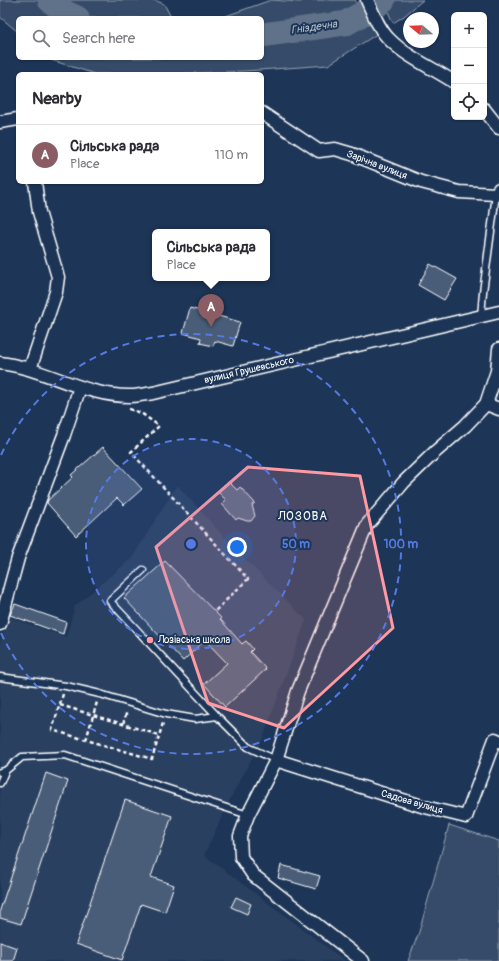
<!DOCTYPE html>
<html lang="en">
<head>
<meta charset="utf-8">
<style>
  body { margin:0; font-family:Pangolin,sans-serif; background:#f2f2f3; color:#2b2b33 }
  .controls { position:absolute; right:12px; top:12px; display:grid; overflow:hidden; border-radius:6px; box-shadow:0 1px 3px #0004 }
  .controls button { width:36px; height:36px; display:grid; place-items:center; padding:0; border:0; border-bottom:1px solid #e1e1e2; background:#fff; color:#2b2b33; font:20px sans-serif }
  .compass { position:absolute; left:403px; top:12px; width:36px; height:36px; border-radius:50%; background:#fff; box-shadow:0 1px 3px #0004; rotate:289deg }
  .you { position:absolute; left:237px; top:547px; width:14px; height:14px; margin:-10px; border:3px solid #fff; border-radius:50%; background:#1a73e8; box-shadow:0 0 0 6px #1a73e833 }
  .badge { display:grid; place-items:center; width:26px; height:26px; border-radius:50%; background:#8a5d65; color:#fff; font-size:13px; font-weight:700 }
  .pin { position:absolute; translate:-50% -33px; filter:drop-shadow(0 1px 2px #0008) }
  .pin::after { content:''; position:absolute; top:21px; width:14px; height:12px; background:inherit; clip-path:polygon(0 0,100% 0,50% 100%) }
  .popup { position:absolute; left:152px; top:229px; width:118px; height:52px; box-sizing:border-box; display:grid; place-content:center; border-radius:6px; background:#fff; filter:drop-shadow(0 1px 3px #0005); font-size:13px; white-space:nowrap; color:#7c7c81 }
  .popup b { font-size:15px; color:#2b2b33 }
  .popup::after { content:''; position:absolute; left:50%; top:100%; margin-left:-8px; border:8px solid transparent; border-top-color:#fff }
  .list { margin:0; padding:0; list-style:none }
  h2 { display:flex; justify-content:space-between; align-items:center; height:52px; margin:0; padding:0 16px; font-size:17px }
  h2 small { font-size:13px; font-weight:400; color:#7c7c81 }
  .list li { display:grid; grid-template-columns:26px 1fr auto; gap:12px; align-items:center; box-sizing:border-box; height:60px; padding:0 16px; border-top:1px solid #e1e1e2 }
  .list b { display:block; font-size:15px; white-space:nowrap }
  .list p { margin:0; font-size:13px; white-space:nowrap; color:#7c7c81 }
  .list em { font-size:13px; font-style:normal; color:#7c7c81 }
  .icon { flex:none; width:22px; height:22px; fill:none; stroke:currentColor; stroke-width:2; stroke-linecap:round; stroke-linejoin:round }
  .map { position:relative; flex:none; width:499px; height:961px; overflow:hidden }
  .search { position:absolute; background:#fff; box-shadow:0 1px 3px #0004; left:16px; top:16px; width:248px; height:44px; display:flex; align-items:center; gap:10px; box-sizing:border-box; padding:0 14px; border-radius:6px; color:#7c7c81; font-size:15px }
  .panel { position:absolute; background:#fff; box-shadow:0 1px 3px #0004; left:16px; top:72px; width:248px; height:112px; border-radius:6px }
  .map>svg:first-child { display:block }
</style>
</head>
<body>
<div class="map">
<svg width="499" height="961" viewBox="0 0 499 961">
  <rect width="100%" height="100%" fill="#1d3557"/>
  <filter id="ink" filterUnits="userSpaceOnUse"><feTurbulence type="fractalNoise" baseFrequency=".025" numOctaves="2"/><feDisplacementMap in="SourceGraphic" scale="8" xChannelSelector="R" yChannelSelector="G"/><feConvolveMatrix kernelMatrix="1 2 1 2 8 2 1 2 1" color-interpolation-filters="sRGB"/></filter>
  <g filter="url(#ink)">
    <polygon fill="#2a4161" points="177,485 239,553 306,620 263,738 234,791 204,855 345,961 0,961 0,643 8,617 66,637 75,606 132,558"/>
    <g fill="#364b69" stroke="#9aa5b4">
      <polygon points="0,0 154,0 164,4 171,17 176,18 18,18 18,32 0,17"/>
      <polygon points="271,0 300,2 304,0 355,0 366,20 377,34 328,65 245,71 167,74 95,74 51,60 48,58 262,58 262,18 220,18"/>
      <polygon points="383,0 423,0 404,16 393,23"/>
      <polygon points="449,825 499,841 499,961 408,961 419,932"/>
    </g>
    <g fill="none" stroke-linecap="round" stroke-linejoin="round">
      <g stroke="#617289" stroke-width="25">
        <polyline points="50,0 64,12 77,18"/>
        <polyline points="262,35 346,23 376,6 383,0"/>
      </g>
    </g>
    <g fill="#4a5d79" stroke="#fff">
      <polygon points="430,264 457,279 444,300 418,285"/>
      <polygon points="190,308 240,322 233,346 215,341 213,346 200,343 201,338 183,333"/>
      <polygon points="103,447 142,489 124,505 117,498 76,536 47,503 48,500 73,477 71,475"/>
      <polygon points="229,482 237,490 240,487 255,503 252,505 255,516 251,521 247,521 238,518 236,520 222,504 226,500 218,492"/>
      <polygon points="165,561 221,618 220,619 242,644 246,641 253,649 250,652 266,669 225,707 204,684 227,663 205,640 183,661 124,598"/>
      <polygon points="15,604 66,622 63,634 10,615"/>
      <polygon points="46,773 68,781 21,924 0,918 0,910"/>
      <polygon points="125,800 172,816 151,877 174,885 165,912 141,904 122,960 76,944"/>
      <polygon points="281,865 320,876 316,889 278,878"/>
      <polygon points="236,897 251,904 247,914 231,907"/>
      <polygon points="0,942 17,948 13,961 0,961"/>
    </g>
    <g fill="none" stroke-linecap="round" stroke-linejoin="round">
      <g stroke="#fff" stroke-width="9">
        <g id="lane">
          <polyline points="481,316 483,292 496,194"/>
          <polyline points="143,570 110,601 217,716 248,747 276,760"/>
          <polyline points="0,677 66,686 100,694 166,714 195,719 217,716"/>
          <polyline points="0,772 5,771 22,757 65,755 248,815"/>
          <polyline points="0,783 5,771"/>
        </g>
      </g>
      <g stroke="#fff" stroke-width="15">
        <g id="street">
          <path d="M367,0C373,13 379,30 390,40C408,58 433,68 454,82"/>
          <polyline points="484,109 499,128"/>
          <polyline points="262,113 319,151 335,149 352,154 421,182 459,192 496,194 499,189"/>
          <polyline points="0,122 18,119"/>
          <path d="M0,363C45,368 85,397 131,396C138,396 146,394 153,393L499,312"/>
          <polyline points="30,369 56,292 58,277 39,212 35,182"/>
          <polyline points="486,404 499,409"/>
          <polyline points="0,624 18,558 64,435 80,387"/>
          <polyline points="276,760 425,807 466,817 495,739 499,741"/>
          <polyline points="363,961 253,875 241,857 240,836 248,815 276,760 298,691 367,525 404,482 435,452 465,426 486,404 497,371 499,349"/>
        </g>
      </g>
      <g stroke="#fff" stroke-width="2.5" stroke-dasharray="4 3" stroke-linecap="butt">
        <polyline points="129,409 141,413 159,426 131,452 248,579 214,612"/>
        <polyline points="63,694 52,730 152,759 163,723"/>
        <polyline points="60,705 159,735"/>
        <polyline points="123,724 127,711"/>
        <polyline points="86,740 97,702"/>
      </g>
      <use href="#lane" stroke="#1d3557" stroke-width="6"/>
      <use href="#street" stroke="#1d3557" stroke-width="12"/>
    </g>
  </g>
  <path fill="#ff9aa2" fill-opacity="0.2" stroke="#ff9aa2" stroke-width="3" stroke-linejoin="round" d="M248,467L360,476L393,628L284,728L208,703L156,547Z"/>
  <circle cx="191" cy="544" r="105" fill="#567ae2" fill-opacity=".12"/>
  <g fill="none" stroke="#567ae2" stroke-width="2" stroke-dasharray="7 5">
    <circle cx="191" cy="544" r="105"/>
    <path d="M1 455A210 210 0 1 1 1 633"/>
  </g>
  <circle fill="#ff9aa2" stroke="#1d3557" stroke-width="1.5" cx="150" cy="640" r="4"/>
  <g text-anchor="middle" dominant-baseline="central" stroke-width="4" stroke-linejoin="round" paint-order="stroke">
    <g font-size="10" fill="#fff" stroke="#1d3557">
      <text transform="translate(377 165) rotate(21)">Зарічна вулиця</text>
      <text transform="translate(249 370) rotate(-13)">вулиця Грушевського</text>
      <text transform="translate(412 802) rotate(16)">Садова вулиця</text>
    </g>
    <g font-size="10" fill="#fff" stroke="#1d3557" text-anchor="start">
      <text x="158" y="640">Лозівська школа</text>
    </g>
    <g font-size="11" font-style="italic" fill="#b8c0ca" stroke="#1d3557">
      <text transform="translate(314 27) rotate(-8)">Гніздечна</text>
    </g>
    <g font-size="12" letter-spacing="1" fill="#fff" stroke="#1d3557">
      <text x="303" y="516">ЛОЗОВА</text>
    </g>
  </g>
  <circle cx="191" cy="544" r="6" fill="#567ae2" stroke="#1d3557" stroke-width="2"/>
  <g font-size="12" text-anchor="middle" font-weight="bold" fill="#567ae2" stroke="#1d3557" stroke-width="4" stroke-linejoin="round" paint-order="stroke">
    <text x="296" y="548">50 m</text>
    <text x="401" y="548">100 m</text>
  </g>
</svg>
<div class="controls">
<button>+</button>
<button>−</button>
<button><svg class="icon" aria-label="locate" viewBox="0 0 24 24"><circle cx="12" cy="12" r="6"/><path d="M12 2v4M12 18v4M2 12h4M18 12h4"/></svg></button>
</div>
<svg class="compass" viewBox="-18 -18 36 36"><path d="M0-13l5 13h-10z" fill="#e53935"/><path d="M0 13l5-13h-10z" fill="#7c7c81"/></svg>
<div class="you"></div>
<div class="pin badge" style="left:211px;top:327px">A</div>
<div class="popup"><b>Сільська рада</b>Place</div>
<div class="search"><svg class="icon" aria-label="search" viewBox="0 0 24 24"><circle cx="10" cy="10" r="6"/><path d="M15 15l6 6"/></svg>Search here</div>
<section class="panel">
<h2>Nearby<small></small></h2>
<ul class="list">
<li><span class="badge">A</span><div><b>Сільська рада</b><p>Place</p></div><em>110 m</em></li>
</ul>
</section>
</div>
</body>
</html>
